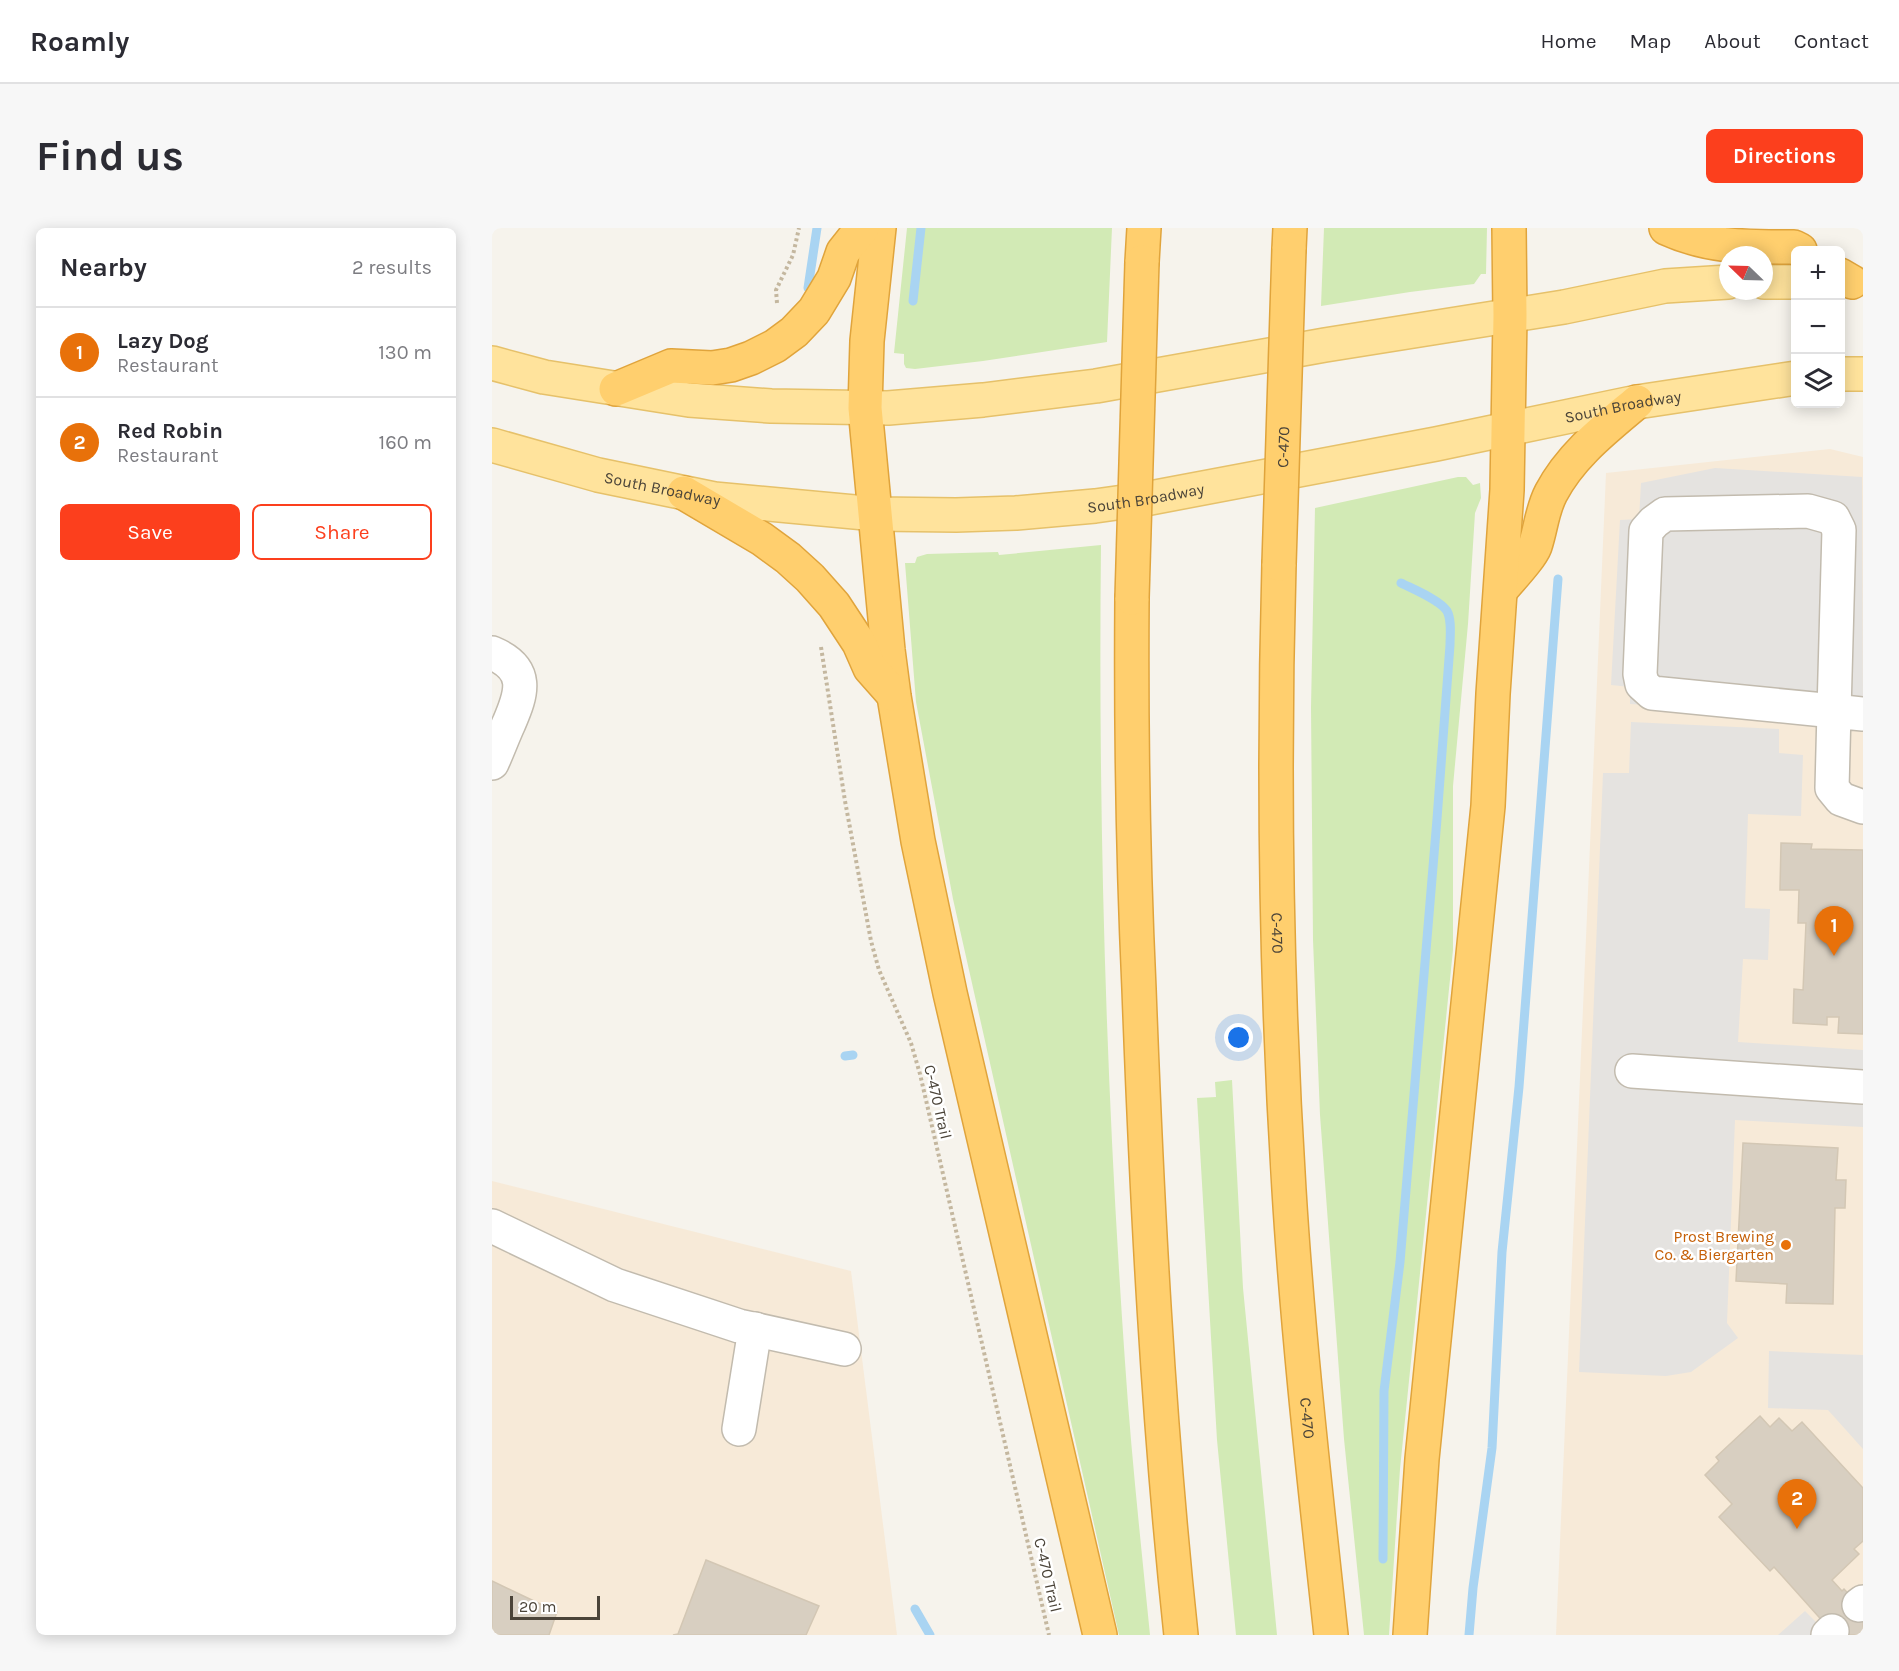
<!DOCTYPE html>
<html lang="en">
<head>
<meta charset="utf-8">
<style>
  body { margin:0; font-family:Karla,sans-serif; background:#f7f7f7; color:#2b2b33 }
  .controls { position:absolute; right:18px; top:18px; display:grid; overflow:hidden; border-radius:9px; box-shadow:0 3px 15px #0003 }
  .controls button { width:54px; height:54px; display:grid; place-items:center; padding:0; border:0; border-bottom:2px solid #e1e1e2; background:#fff; color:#2b2b33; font:30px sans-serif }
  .compass { position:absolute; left:1227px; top:18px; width:54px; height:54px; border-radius:50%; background:#fff; box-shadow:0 3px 15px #0003; rotate:293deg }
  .scale { position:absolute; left:18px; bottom:15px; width:90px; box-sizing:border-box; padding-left:6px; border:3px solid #4b4439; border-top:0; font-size:16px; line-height:21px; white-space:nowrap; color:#4b4439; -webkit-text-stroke:4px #fff; paint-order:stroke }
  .you { position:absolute; left:747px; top:810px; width:21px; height:21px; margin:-15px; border:4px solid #fff; border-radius:50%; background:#1a73e8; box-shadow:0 0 0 9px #1a73e833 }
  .badge { display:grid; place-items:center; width:39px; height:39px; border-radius:50%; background:#fc3f1d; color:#fff; font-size:20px; font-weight:700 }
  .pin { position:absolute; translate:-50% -50px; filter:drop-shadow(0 2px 3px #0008) }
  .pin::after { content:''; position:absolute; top:32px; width:21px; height:18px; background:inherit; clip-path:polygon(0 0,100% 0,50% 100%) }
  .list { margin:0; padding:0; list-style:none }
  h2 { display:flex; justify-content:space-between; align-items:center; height:78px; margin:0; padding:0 24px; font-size:26px }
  h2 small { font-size:20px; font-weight:400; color:#7c7c81 }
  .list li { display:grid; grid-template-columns:39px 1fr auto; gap:18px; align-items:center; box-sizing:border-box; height:90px; padding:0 24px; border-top:2px solid #e1e1e2 }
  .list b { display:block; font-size:22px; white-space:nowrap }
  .list p { margin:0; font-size:20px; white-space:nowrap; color:#7c7c81 }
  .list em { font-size:20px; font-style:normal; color:#7c7c81 }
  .actions { display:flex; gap:12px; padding:18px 24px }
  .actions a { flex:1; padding:14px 0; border:2px solid #fc3f1d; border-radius:9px; text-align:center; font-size:21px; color:#fc3f1d }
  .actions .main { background:#fc3f1d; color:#fff }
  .icon { flex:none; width:33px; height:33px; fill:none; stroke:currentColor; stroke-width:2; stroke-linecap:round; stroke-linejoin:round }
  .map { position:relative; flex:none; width:1371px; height:1407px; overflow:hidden; border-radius:9px }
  header { display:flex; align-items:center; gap:36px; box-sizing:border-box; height:84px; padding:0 30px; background:#fff; border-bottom:2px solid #e1e1e2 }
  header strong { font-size:28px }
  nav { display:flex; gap:33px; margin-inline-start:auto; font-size:21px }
  .intro { display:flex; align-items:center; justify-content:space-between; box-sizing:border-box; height:144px; padding:0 36px }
  h1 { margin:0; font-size:42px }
  .button { padding:15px 27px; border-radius:9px; background:#fc3f1d; color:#fff; font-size:21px; font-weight:700 }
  main { display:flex; gap:36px; padding:0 36px }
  aside { flex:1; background:#fff; border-radius:9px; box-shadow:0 3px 15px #0003 }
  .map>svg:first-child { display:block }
</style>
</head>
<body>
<header>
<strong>Roamly</strong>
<nav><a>Home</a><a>Map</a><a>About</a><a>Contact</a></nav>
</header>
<div class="intro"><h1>Find us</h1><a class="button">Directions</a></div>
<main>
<aside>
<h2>Nearby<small>2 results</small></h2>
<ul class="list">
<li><span class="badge" style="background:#e8710a">1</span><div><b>Lazy Dog</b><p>Restaurant</p></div><em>130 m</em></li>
<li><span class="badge" style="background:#e8710a">2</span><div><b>Red Robin</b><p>Restaurant</p></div><em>160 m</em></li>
</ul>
<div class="actions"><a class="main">Save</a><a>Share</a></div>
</aside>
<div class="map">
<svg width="1371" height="1407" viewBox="0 0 1371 1407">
  <rect width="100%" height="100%" fill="#f6f3ec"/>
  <g fill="#f7ead8">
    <polygon points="1338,221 1371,229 1371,1407 1064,1407 1114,245"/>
    <polygon points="0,953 359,1043 405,1407 0,1407"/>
  </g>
  <g fill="#d2eab5">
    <polygon points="415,0 620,0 615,114 491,133 423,141 414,140 412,136 412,126 402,125"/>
    <polygon points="832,0 995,0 994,46 989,46 982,56 918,64 829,78"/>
    <polygon points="966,249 974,249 981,257 988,255 989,270 983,285 976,396 961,558 961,722 908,1241 897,1407 872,1407 852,1211 828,887 821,712 819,479 823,280"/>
    <path d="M609,317C606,590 614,862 633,1134C639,1225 649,1316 658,1407H627L461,671L424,474L413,335H423L425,329L435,326L506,324L507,327Z"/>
    <polygon points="740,852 751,1060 785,1407 744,1407 725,1212 705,870 724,869 723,854"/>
  </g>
  <g fill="#e5e3e0">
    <polygon points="1223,240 1370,249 1371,490 1138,476 1138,459 1119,457 1128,292 1147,291 1149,255"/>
    <polygon points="1139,494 1287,501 1287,525 1311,527 1309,588 1256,586 1253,680 1278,681 1276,732 1251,731 1246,814 1371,822 1371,899 1243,892 1235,1095 1246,1110 1199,1144 1174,1148 1087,1144 1111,545 1137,545"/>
    <polygon points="1277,1123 1371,1127 1371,1221 1336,1182 1276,1180"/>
    <polygon points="1313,1383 1337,1407 1286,1407"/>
  </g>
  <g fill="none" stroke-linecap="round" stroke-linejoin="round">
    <g stroke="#a9d4f2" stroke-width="9">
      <polyline points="316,60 325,0"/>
      <polyline points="421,73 429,0"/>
      <polyline points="353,828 361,827"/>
      <path d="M891,1331L892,1163L908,1034L945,591L958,417C958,407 960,392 955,383C948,372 921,361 909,355"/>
      <polyline points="423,1381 438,1407"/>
      <polyline points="977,1407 981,1360 1000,1220 1010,1024 1027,859 1066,351"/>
    </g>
  </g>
  <g fill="#d8cfc1" stroke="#d3c7b4" stroke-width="1.5">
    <polygon points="1289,615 1320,616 1319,621 1371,622 1371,806 1346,805 1347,789 1335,789 1335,797 1301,795 1302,761 1311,762 1314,695 1306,695 1307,662 1288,662"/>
    <polygon points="1251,915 1346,920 1344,952 1354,952 1353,980 1343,980 1341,1076 1294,1075 1295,1056 1244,1053"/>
    <polygon points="1268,1188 1278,1199 1287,1190 1300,1203 1310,1194 1371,1260 1371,1313 1362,1321 1367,1326 1340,1352 1350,1363 1352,1361 1371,1381 1371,1405 1369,1407 1343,1407 1282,1339 1278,1343 1227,1289 1240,1276 1213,1247 1227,1233 1224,1229"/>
    <polygon points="214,1332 327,1378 314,1407 181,1407 186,1406"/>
    <polygon points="0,1353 65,1384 57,1407 0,1407"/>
  </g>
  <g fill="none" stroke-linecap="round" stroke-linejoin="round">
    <g stroke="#c2bbae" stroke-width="36">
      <g id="minor">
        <polygon points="1316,283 1341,290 1347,302 1342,483 1160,465 1150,456 1148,446 1154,303 1162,294 1173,286"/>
        <path d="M0,425C38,441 30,465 17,495C11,508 6,522 0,535"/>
        <polyline points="1371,486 1342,483 1340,560 1349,571 1371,579"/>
        <polyline points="1140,843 1371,859"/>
        <polyline points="0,998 123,1057 247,1098 352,1121"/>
        <polyline points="247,1201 263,1101"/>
        <polyline points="1367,1377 1371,1374"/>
        <polyline points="1336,1407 1340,1403"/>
      </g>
    </g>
    <g stroke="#e6c16a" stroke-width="36">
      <g id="major">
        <polyline points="1272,54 1304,54"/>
        <polyline points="0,135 52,149 197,172 279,178 396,180 491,172 604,158 833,117 1072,79 1173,58 1236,54"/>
        <polyline points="1348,146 1371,146"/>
        <path id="s1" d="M0,217L106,247L222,271L384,286L464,287L524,285L603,278L653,271L944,216L1145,174L1304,150"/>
      </g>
    </g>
    <g stroke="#e0a43c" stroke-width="36">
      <g id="highway">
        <polyline points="387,0 375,113 373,180 396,422 402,468 426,613 458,765 608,1407"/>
        <path d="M1174,0C1218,20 1255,19 1302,19L1308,22"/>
        <polyline points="797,21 798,0"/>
        <polyline points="650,34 652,0"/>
        <polyline points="1348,47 1360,54"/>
        <polyline points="124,161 179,138 220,140 239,137 259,130 283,118 302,104 322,83 342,50 351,24 370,0"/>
        <polyline points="192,265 270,311 296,330 318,350 342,377 367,415 378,440 401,466"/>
        <path id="s2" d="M787,336C781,545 784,754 797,962C806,1110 823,1259 839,1407"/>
        <path d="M1009,362C1018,351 1039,329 1043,318C1049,300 1050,282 1059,265C1079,227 1113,201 1145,174"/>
        <path d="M640,370C639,501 641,631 647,761C655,977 666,1192 689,1407"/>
        <polyline points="918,1407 930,1231 996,578 1001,466 1015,262 1018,88 1017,0"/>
      </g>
    </g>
    <g stroke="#c4b79f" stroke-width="4" stroke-dasharray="3 3" stroke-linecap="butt">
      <polyline points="285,75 284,62 301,27 307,0"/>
      <polyline points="329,419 353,573 379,713 387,742 419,815 428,846 557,1407"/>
    </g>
    <use href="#minor" stroke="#fff" stroke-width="33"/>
    <use href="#major" stroke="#ffe39c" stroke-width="33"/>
    <use href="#highway" stroke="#ffcf6e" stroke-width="33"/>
    <g stroke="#e0a43c" stroke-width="36" stroke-linecap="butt">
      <g id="highway-bridge">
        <path id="s3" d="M787,336L797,21"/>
        <polyline points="640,370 650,34"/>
      </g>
    </g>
    <use href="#highway-bridge" stroke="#ffcf6e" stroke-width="33"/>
  </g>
  <circle fill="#e8710a" stroke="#fff" stroke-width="2" cx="1294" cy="1017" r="6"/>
  <g text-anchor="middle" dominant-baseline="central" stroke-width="5" stroke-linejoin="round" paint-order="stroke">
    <g font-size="16" fill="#4b4439" stroke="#fff">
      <text stroke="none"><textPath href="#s1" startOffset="1148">South Broadway</textPath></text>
      <text stroke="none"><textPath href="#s3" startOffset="117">C-470</textPath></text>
      <text stroke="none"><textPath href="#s1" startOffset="176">South Broadway</textPath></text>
      <text stroke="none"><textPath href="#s1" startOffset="662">South Broadway</textPath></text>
      <text stroke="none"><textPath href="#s2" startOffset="369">C-470</textPath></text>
      <text transform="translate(446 874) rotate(77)">C-470 Trail</text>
      <text stroke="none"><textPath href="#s2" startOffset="855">C-470</textPath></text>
      <text transform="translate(556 1347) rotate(77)">C-470 Trail</text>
    </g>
    <g font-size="16" fill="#c56008" stroke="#fff" text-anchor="end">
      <text x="1282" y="1008">Prost Brewing<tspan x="1282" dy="18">Co. &amp; Biergarten</tspan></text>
    </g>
  </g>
</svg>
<div class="controls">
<button>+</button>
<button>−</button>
<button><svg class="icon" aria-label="layers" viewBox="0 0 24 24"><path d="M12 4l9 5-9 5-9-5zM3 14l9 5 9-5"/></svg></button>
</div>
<svg class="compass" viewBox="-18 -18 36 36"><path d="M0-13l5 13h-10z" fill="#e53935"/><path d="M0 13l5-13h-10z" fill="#7c7c81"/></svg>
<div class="scale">20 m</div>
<div class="you"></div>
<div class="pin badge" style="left:1342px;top:728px;background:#e8710a">1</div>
<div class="pin badge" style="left:1305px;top:1301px;background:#e8710a">2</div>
</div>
</main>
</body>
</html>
